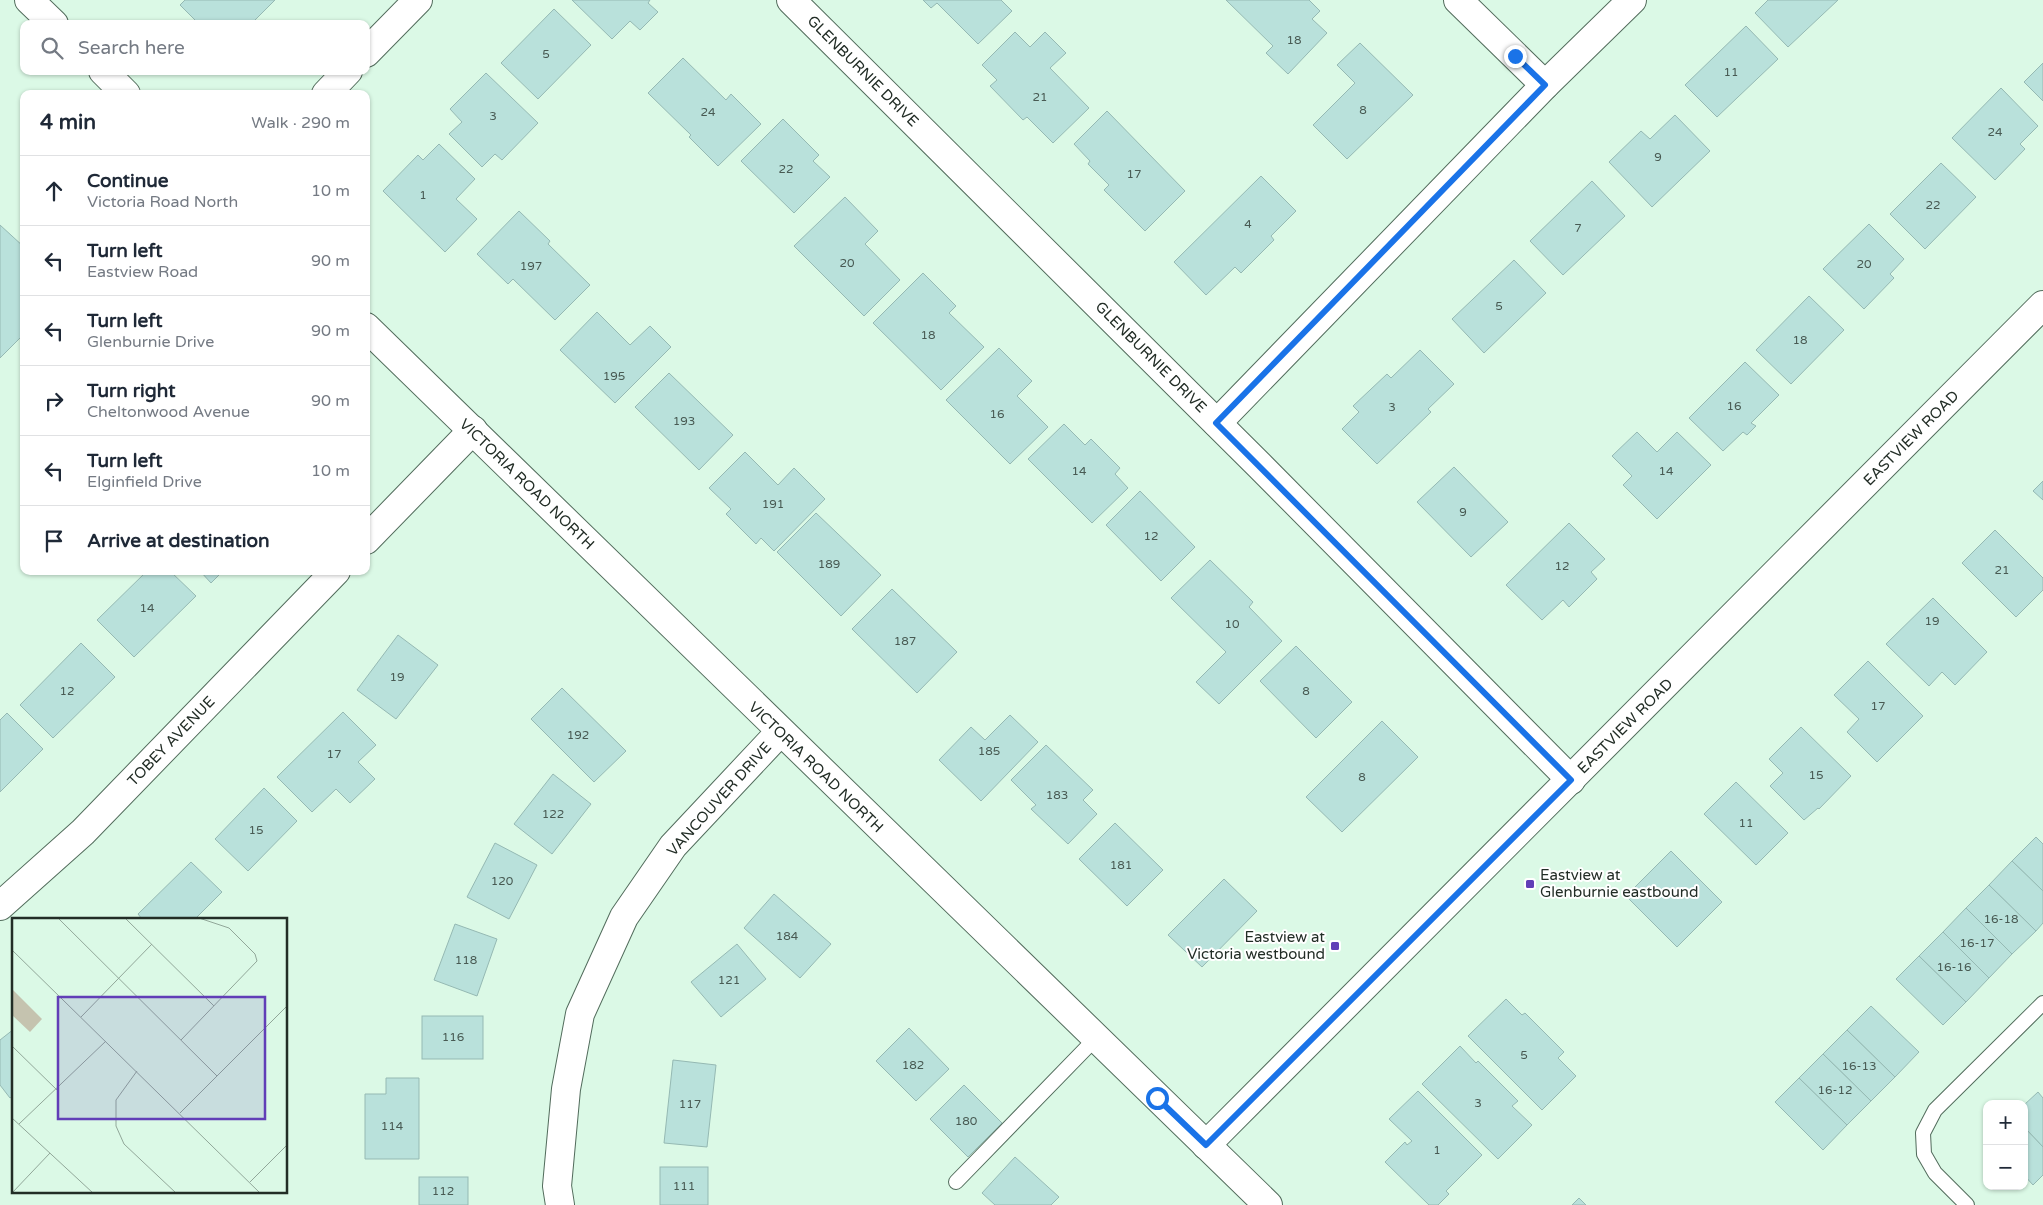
<!DOCTYPE html>
<html lang="en">
<head>
<meta charset="utf-8">
<style>
  body { margin:0; font-family:"Varela Round",sans-serif; background:#f6f6f7; color:#1f2937 }
  .controls { position:absolute; right:15px; bottom:15px; display:grid; overflow:hidden; border-radius:10px; box-shadow:0 1px 4px #0004 }
  .controls button { width:45px; height:45px; display:grid; place-items:center; padding:0; border:0; border-bottom:1px solid #e0e1e3; background:#fff; color:#1f2937; font:25px sans-serif }
  .stop { position:absolute; width:15px; height:15px; margin:-11px; border:4px solid #1a73e8; border-radius:50%; background:#fff }
  .stop.end { background:#1a73e8; border-color:#fff; box-shadow:0 1px 5px #0008 }
  .list { margin:0; padding:0; list-style:none }
  h2 { display:flex; justify-content:space-between; align-items:center; height:65px; margin:0; padding:0 20px; font-size:21px }
  h2 small { font-size:16px; font-weight:400; color:#747a83 }
  .list li { display:grid; grid-template-columns:32px 1fr auto; gap:15px; align-items:center; box-sizing:border-box; height:70px; padding:0 20px; border-top:1px solid #e0e1e3 }
  .list b { display:block; font-size:19px; white-space:nowrap }
  .list p { margin:0; font-size:16px; white-space:nowrap; color:#747a83 }
  .list em { font-size:16px; font-style:normal; color:#747a83 }
  .icon { flex:none; width:28px; height:28px; fill:none; stroke:currentColor; stroke-width:2; stroke-linecap:round; stroke-linejoin:round }
  .map { position:relative; flex:none; width:2043px; height:1205px; overflow:hidden }
  .search { position:absolute; background:#fff; box-shadow:0 1px 4px #0004; left:20px; top:20px; width:350px; height:55px; display:flex; align-items:center; gap:12px; box-sizing:border-box; padding:0 18px; border-radius:10px; color:#747a83; font-size:19px }
  .panel { position:absolute; background:#fff; box-shadow:0 1px 4px #0004; left:20px; top:90px; width:350px; height:485px; border-radius:10px }
  .map>svg:first-child { display:block }
</style>
</head>
<body>
<div class="map">
<svg width="2043" height="1205" viewBox="0 0 2043 1205">
  <rect width="100%" height="100%" fill="#dbf9e6"/>
  <g fill="#b9e1db" stroke="#95b9b3">
    <polygon points="185,0 275,0 251,24 199,24 180,5"/>
    <polygon points="572,0 650,0 648,3 658,12 640,30 630,21 612,39"/>
    <polygon points="923,0 1001,0 1012,11 978,44 937,3 931,8"/>
    <polygon points="1226,0 1309,0 1320,11 1312,19 1327,33 1288,74 1266,53 1273,46"/>
    <polygon points="1768,0 1838,0 1788,47 1755,13"/>
    <polygon points="554,9 591,45 538,99 501,63"/>
    <polygon points="1746,26 1778,59 1717,117 1685,85"/>
    <polygon points="1015,32 1030,47 1045,32 1066,53 1050,68 1089,108 1053,143 1027,117 1023,120 990,86 997,80 982,65"/>
    <polygon points="1360,43 1413,95 1347,159 1313,125 1355,83 1337,65"/>
    <polygon points="683,58 726,100 731,94 761,124 718,166 689,137 691,135 648,93"/>
    <polygon points="2043,63 2043,101 2024,82"/>
    <polygon points="486,73 538,123 502,160 495,154 482,167 449,134 462,122 450,109"/>
    <polygon points="2001,88 2038,126 2020,144 2025,149 1995,180 1952,138"/>
    <polygon points="1107,111 1185,191 1145,231 1104,190 1109,185 1088,164 1090,161 1074,144"/>
    <polygon points="1675,115 1710,151 1652,207 1609,162 1641,131 1650,139"/>
    <polygon points="783,119 819,155 813,161 830,177 794,213 741,161"/>
    <polygon points="439,144 475,179 456,199 477,219 445,252 383,191 418,155 423,160"/>
    <polygon points="1941,163 1976,197 1925,249 1890,214"/>
    <polygon points="1261,176 1296,211 1271,236 1274,240 1241,273 1235,267 1206,295 1174,262"/>
    <polygon points="1592,181 1625,216 1563,275 1530,241"/>
    <polygon points="845,197 878,231 865,244 900,280 864,316 794,246"/>
    <polygon points="519,211 550,241 548,244 590,285 555,320 513,279 508,284 477,254"/>
    <polygon points="1869,224 1904,259 1890,274 1894,278 1864,309 1823,269"/>
    <polygon points="0,225 24,247 24,334 0,358"/>
    <polygon points="1514,260 1546,293 1484,353 1452,319"/>
    <polygon points="923,273 956,306 949,313 984,347 941,390 873,323"/>
    <polygon points="1809,296 1844,330 1791,384 1756,350"/>
    <polygon points="597,312 630,345 650,326 671,347 615,403 560,350"/>
    <polygon points="999,348 1032,381 1017,396 1048,427 1010,464 946,400"/>
    <polygon points="1420,350 1454,384 1428,409 1431,412 1377,464 1342,429 1359,412 1353,406 1387,374 1391,378"/>
    <polygon points="1745,362 1779,395 1751,423 1756,426 1747,435 1743,432 1723,451 1689,418"/>
    <polygon points="669,373 733,435 699,470 635,407"/>
    <polygon points="1064,424 1085,445 1091,439 1120,468 1115,474 1128,488 1092,523 1028,459"/>
    <polygon points="1637,432 1657,452 1677,432 1711,465 1657,519 1623,485 1632,476 1612,456"/>
    <polygon points="745,452 778,485 794,468 825,499 774,551 761,538 756,544 726,514 731,509 709,488"/>
    <polygon points="1454,467 1508,522 1471,557 1417,502"/>
    <polygon points="2043,481 2043,500 2033,491"/>
    <polygon points="1140,491 1195,547 1161,581 1106,525"/>
    <polygon points="816,513 881,575 841,616 777,552"/>
    <polygon points="1569,523 1605,559 1591,572 1597,579 1569,607 1563,600 1542,620 1506,585"/>
    <polygon points="1995,530 2043,578 2043,590 2016,617 1962,563"/>
    <polygon points="1210,560 1253,602 1249,607 1282,641 1219,704 1196,682 1226,652 1171,598"/>
    <polygon points="147,571 170,571 196,596 134,657 97,620"/>
    <polygon points="200,571 223,571 211,583"/>
    <polygon points="892,589 957,652 917,693 852,629"/>
    <polygon points="1933,598 1987,652 1955,685 1942,672 1929,686 1886,644"/>
    <polygon points="398,635 438,665 396,719 357,690"/>
    <polygon points="81,643 115,677 53,738 20,705"/>
    <polygon points="1296,646 1352,702 1316,738 1260,681"/>
    <polygon points="1868,661 1923,716 1877,762 1847,732 1859,719 1834,695"/>
    <polygon points="562,688 626,751 594,782 531,719"/>
    <polygon points="343,712 376,745 358,762 375,779 350,803 336,789 312,812 277,777"/>
    <polygon points="7,713 43,749 0,792 0,720"/>
    <polygon points="1010,715 1038,742 981,801 939,760 971,727 985,740"/>
    <polygon points="1382,721 1418,757 1342,832 1306,797"/>
    <polygon points="1801,727 1851,776 1819,809 1818,808 1804,820 1770,786 1783,773 1769,759"/>
    <polygon points="1046,745 1093,790 1083,800 1097,814 1068,844 1031,809 1036,805 1011,780"/>
    <polygon points="553,774 591,804 552,854 514,824"/>
    <polygon points="1736,782 1788,833 1756,865 1704,814"/>
    <polygon points="264,788 297,821 248,871 215,839"/>
    <polygon points="1115,823 1163,870 1127,906 1079,859"/>
    <polygon points="2036,837 2043,844 2043,891 2012,861"/>
    <polygon points="495,843 537,865 509,919 467,897"/>
    <polygon points="1671,851 1722,902 1677,947 1626,896"/>
    <polygon points="2012,861 2043,891 2043,923 2036,931 1989,885"/>
    <polygon points="191,862 222,892 195,919 142,919 138,914"/>
    <polygon points="1224,879 1257,911 1202,967 1168,935"/>
    <polygon points="1989,885 2036,931 2012,954 1966,908"/>
    <polygon points="774,894 831,944 800,978 744,928"/>
    <polygon points="1966,908 2012,954 1989,978 1943,932"/>
    <polygon points="455,924 497,939 477,996 434,980"/>
    <polygon points="1943,932 1989,978 1966,1002 1919,956"/>
    <polygon points="737,944 766,979 721,1017 691,982"/>
    <polygon points="1919,956 1966,1002 1943,1025 1896,979"/>
    <polygon points="1506,999 1522,1015 1525,1013 1564,1052 1558,1058 1576,1076 1542,1110 1468,1036"/>
    <polygon points="1871,1006 1919,1052 1895,1077 1847,1030"/>
    <rect x="422" y="1016" width="61" height="43"/>
    <polygon points="909,1028 949,1069 916,1101 876,1061"/>
    <polygon points="14,1029 14,1095 10,1098 0,1085 0,1040"/>
    <polygon points="1847,1030 1895,1077 1871,1101 1823,1054"/>
    <polygon points="1460,1046 1476,1063 1478,1061 1518,1101 1512,1106 1532,1125 1498,1159 1422,1084"/>
    <polygon points="1823,1054 1871,1101 1847,1125 1799,1078"/>
    <polygon points="673,1060 716,1065 707,1147 664,1143"/>
    <polygon points="386,1078 419,1078 419,1159 365,1159 365,1094 386,1094"/>
    <polygon points="1799,1078 1847,1125 1823,1150 1775,1102"/>
    <polygon points="964,1085 1002,1123 968,1157 930,1119"/>
    <polygon points="1418,1091 1482,1155 1446,1191 1449,1194 1438,1205 1429,1205 1385,1162 1405,1142 1407,1145 1412,1141 1389,1119"/>
    <polygon points="2038,1092 2043,1098 2043,1147 2024,1127 2024,1105"/>
    <polygon points="2024,1127 2043,1147 2043,1175 2033,1185 2024,1175"/>
    <polygon points="1015,1157 1059,1197 1051,1205 995,1205 982,1193"/>
    <rect x="660" y="1167" width="48" height="38"/>
    <rect x="419" y="1177" width="49" height="28"/>
    <polygon points="1579,1198 1586,1205 1572,1205"/>
  </g>
  <g fill="none" stroke-linecap="round" stroke-linejoin="round">
    <g stroke="#526c5c" stroke-width="16">
      <g id="lane">
        <polyline points="956,1182 1096,1038"/>
        <polyline points="1967,1205 1935,1173 1924,1154 1923,1133 1935,1110 2043,1003"/>
      </g>
    </g>
    <g stroke="#526c5c" stroke-width="30">
      <g id="street">
        <polyline points="791,0 1260,466 1571,780"/>
        <polyline points="1458,0 1545,85"/>
        <polyline points="366,53 418,0"/>
        <polyline points="326,94 348,71"/>
        <polyline points="1217,423 1545,85 1632,0"/>
        <polyline points="366,540 473,430"/>
        <polyline points="0,906 83,832 336,571"/>
        <polyline points="560,1205 557,1186 566,1089 580,1014 624,917 673,846 780,732"/>
      </g>
    </g>
    <g stroke="#526c5c" stroke-width="30">
      <g id="secondary">
        <polyline points="29,0 54,24"/>
        <polyline points="103,71 126,94"/>
        <polyline points="366,327 1268,1205"/>
        <polyline points="1206,1145 2043,305"/>
      </g>
    </g>
    <use href="#lane" stroke="#fff" stroke-width="14"/>
    <use href="#street" stroke="#fff" stroke-width="28"/>
    <use href="#secondary" stroke="#fff" stroke-width="28"/>
  </g>
  <g fill="none" stroke-linecap="round" stroke-linejoin="round">
    <polyline stroke="#1a73e8" stroke-width="6" points="1157,1098 1206,1145 1571,780 1216,423 1545,85 1515,56"/>
  </g>
  <g fill="#613eb7" stroke="#fff" stroke-width="2">
    <rect x="1525" y="879" width="10" height="10" rx="2.5"/>
    <rect x="1330" y="941" width="10" height="10" rx="2.5"/>
  </g>
  <g text-anchor="middle" dominant-baseline="central" stroke-width="4" stroke-linejoin="round" paint-order="stroke">
    <g font-size="12" fill="#485a53">
      <text x="1294" y="40">18</text>
      <text x="546" y="54">5</text>
      <text x="1731" y="72">11</text>
      <text x="1040" y="97">21</text>
      <text x="1363" y="110">8</text>
      <text x="708" y="112">24</text>
      <text x="493" y="116">3</text>
      <text x="1995" y="132">24</text>
      <text x="1658" y="157">9</text>
      <text x="786" y="169">22</text>
      <text x="1134" y="174">17</text>
      <text x="423" y="195">1</text>
      <text x="1933" y="205">22</text>
      <text x="1248" y="224">4</text>
      <text x="1578" y="228">7</text>
      <text x="847" y="263">20</text>
      <text x="1864" y="264">20</text>
      <text x="531" y="266">197</text>
      <text x="1499" y="306">5</text>
      <text x="928" y="335">18</text>
      <text x="1800" y="340">18</text>
      <text x="614" y="376">195</text>
      <text x="1734" y="406">16</text>
      <text x="1392" y="407">3</text>
      <text x="997" y="414">16</text>
      <text x="684" y="421">193</text>
      <text x="1079" y="471">14</text>
      <text x="1666" y="471">14</text>
      <text x="773" y="504">191</text>
      <text x="1463" y="512">9</text>
      <text x="1151" y="536">12</text>
      <text x="829" y="564">189</text>
      <text x="1562" y="566">12</text>
      <text x="2002" y="570">21</text>
      <text x="147" y="608">14</text>
      <text x="1932" y="621">19</text>
      <text x="1232" y="624">10</text>
      <text x="905" y="641">187</text>
      <text x="397" y="677">19</text>
      <text x="67" y="691">12</text>
      <text x="1306" y="691">8</text>
      <text x="1878" y="706">17</text>
      <text x="578" y="735">192</text>
      <text x="989" y="751">185</text>
      <text x="334" y="754">17</text>
      <text x="1816" y="775">15</text>
      <text x="1362" y="777">8</text>
      <text x="1057" y="795">183</text>
      <text x="553" y="814">122</text>
      <text x="1746" y="823">11</text>
      <text x="256" y="830">15</text>
      <text x="1121" y="865">181</text>
      <text x="502" y="881">120</text>
      <text x="2001" y="919">16-18</text>
      <text x="787" y="936">184</text>
      <text x="1977" y="943">16-17</text>
      <text x="466" y="960">118</text>
      <text x="1954" y="967">16-16</text>
      <text x="729" y="980">121</text>
      <text x="453" y="1037">116</text>
      <text x="1524" y="1055">5</text>
      <text x="913" y="1065">182</text>
      <text x="1859" y="1066">16-13</text>
      <text x="1835" y="1090">16-12</text>
      <text x="1478" y="1103">3</text>
      <text x="690" y="1104">117</text>
      <text x="966" y="1121">180</text>
      <text x="392" y="1126">114</text>
      <text x="1437" y="1150">1</text>
      <text x="684" y="1186">111</text>
      <text x="443" y="1191">112</text>
    </g>
    <g font-size="15" fill="#222d26" stroke="#fff">
      <text transform="translate(863 71) rotate(45)">GLENBURNIE DRIVE</text>
      <text transform="translate(1151 357) rotate(45)">GLENBURNIE DRIVE</text>
      <text transform="translate(1911 438) rotate(-45)">EASTVIEW ROAD</text>
      <text transform="translate(527 484) rotate(44)">VICTORIA ROAD NORTH</text>
      <text transform="translate(1625 726) rotate(-45)">EASTVIEW ROAD</text>
      <text transform="translate(171 741) rotate(-46)">TOBEY AVENUE</text>
      <text transform="translate(816 767) rotate(44)">VICTORIA ROAD NORTH</text>
      <text transform="translate(719 799) rotate(-48)">VANCOUVER DRIVE</text>
    </g>
    <g font-size="15" fill="#222d26" stroke="#fff" text-anchor="start">
      <text x="1540" y="875">Eastview at<tspan x="1540" dy="17">Glenburnie eastbound</tspan></text>
      <text x="1325" y="937" text-anchor="end">Eastview at<tspan x="1325" dy="17">Victoria westbound</tspan></text>
    </g>
  </g>
  <g transform="translate(12 918)">
    <rect width="275" height="275" fill="#dbf9e6"/>
    <path d="M0,71L30,101L18,114L0,97Z" fill="#c5c3af"/>
    <path fill="none" stroke="#91a799" stroke-width="1" d="M46,0L205,158M113,0L202,88M0,32L248,275M69,99L140,26M169,122L245,43L243,36L217,10L187,0M0,128L45,172M125,153L104,182V208L112,226L164,275M168,195L275,88M0,200L81,275M7,206L94,123M238,264L275,227M0,275L38,235"/>
    <path fill="#613eb7" fill-opacity="0.15" stroke="#613eb7" stroke-width="2.5" d="M46,79H253V201H46Z"/>
    <rect width="275" height="275" fill="none" stroke="#222d26" stroke-width="2.5"/>
  </g>
</svg>
<div class="controls">
<button>+</button>
<button>−</button>
</div>
<div class="stop" style="left:1157px;top:1098px"></div>
<div class="stop end" style="left:1515px;top:56px"></div>
<div class="search"><svg class="icon" aria-label="search" viewBox="0 0 24 24"><circle cx="10" cy="10" r="6"/><path d="M15 15l6 6"/></svg>Search here</div>
<section class="panel">
<h2>4 min<small>Walk · 290 m</small></h2>
<ul class="list">
<li><svg class="icon" aria-label="ahead" viewBox="0 0 24 24"><path d="M12 20V5M6 11l6-6 6 6"/></svg><div><b>Continue</b><p>Victoria Road North</p></div><em>10 m</em></li>
<li><svg class="icon" aria-label="left" viewBox="0 0 24 24"><path d="M17 20v-9H6M10 6l-5 5 5 5"/></svg><div><b>Turn left</b><p>Eastview Road</p></div><em>90 m</em></li>
<li><svg class="icon" aria-label="left" viewBox="0 0 24 24"><path d="M17 20v-9H6M10 6l-5 5 5 5"/></svg><div><b>Turn left</b><p>Glenburnie Drive</p></div><em>90 m</em></li>
<li><svg class="icon" aria-label="right" viewBox="0 0 24 24"><path d="M7 20v-9h11M14 6l5 5-5 5"/></svg><div><b>Turn right</b><p>Cheltonwood Avenue</p></div><em>90 m</em></li>
<li><svg class="icon" aria-label="left" viewBox="0 0 24 24"><path d="M17 20v-9H6M10 6l-5 5 5 5"/></svg><div><b>Turn left</b><p>Elginfield Drive</p></div><em>10 m</em></li>
<li><svg class="icon" aria-label="arrive" viewBox="0 0 24 24"><path d="M6 21V4h12l-3 4 3 4H6"/></svg><div><b>Arrive at destination</b></div></li>
</ul>
</section>
</div>
</body>
</html>
